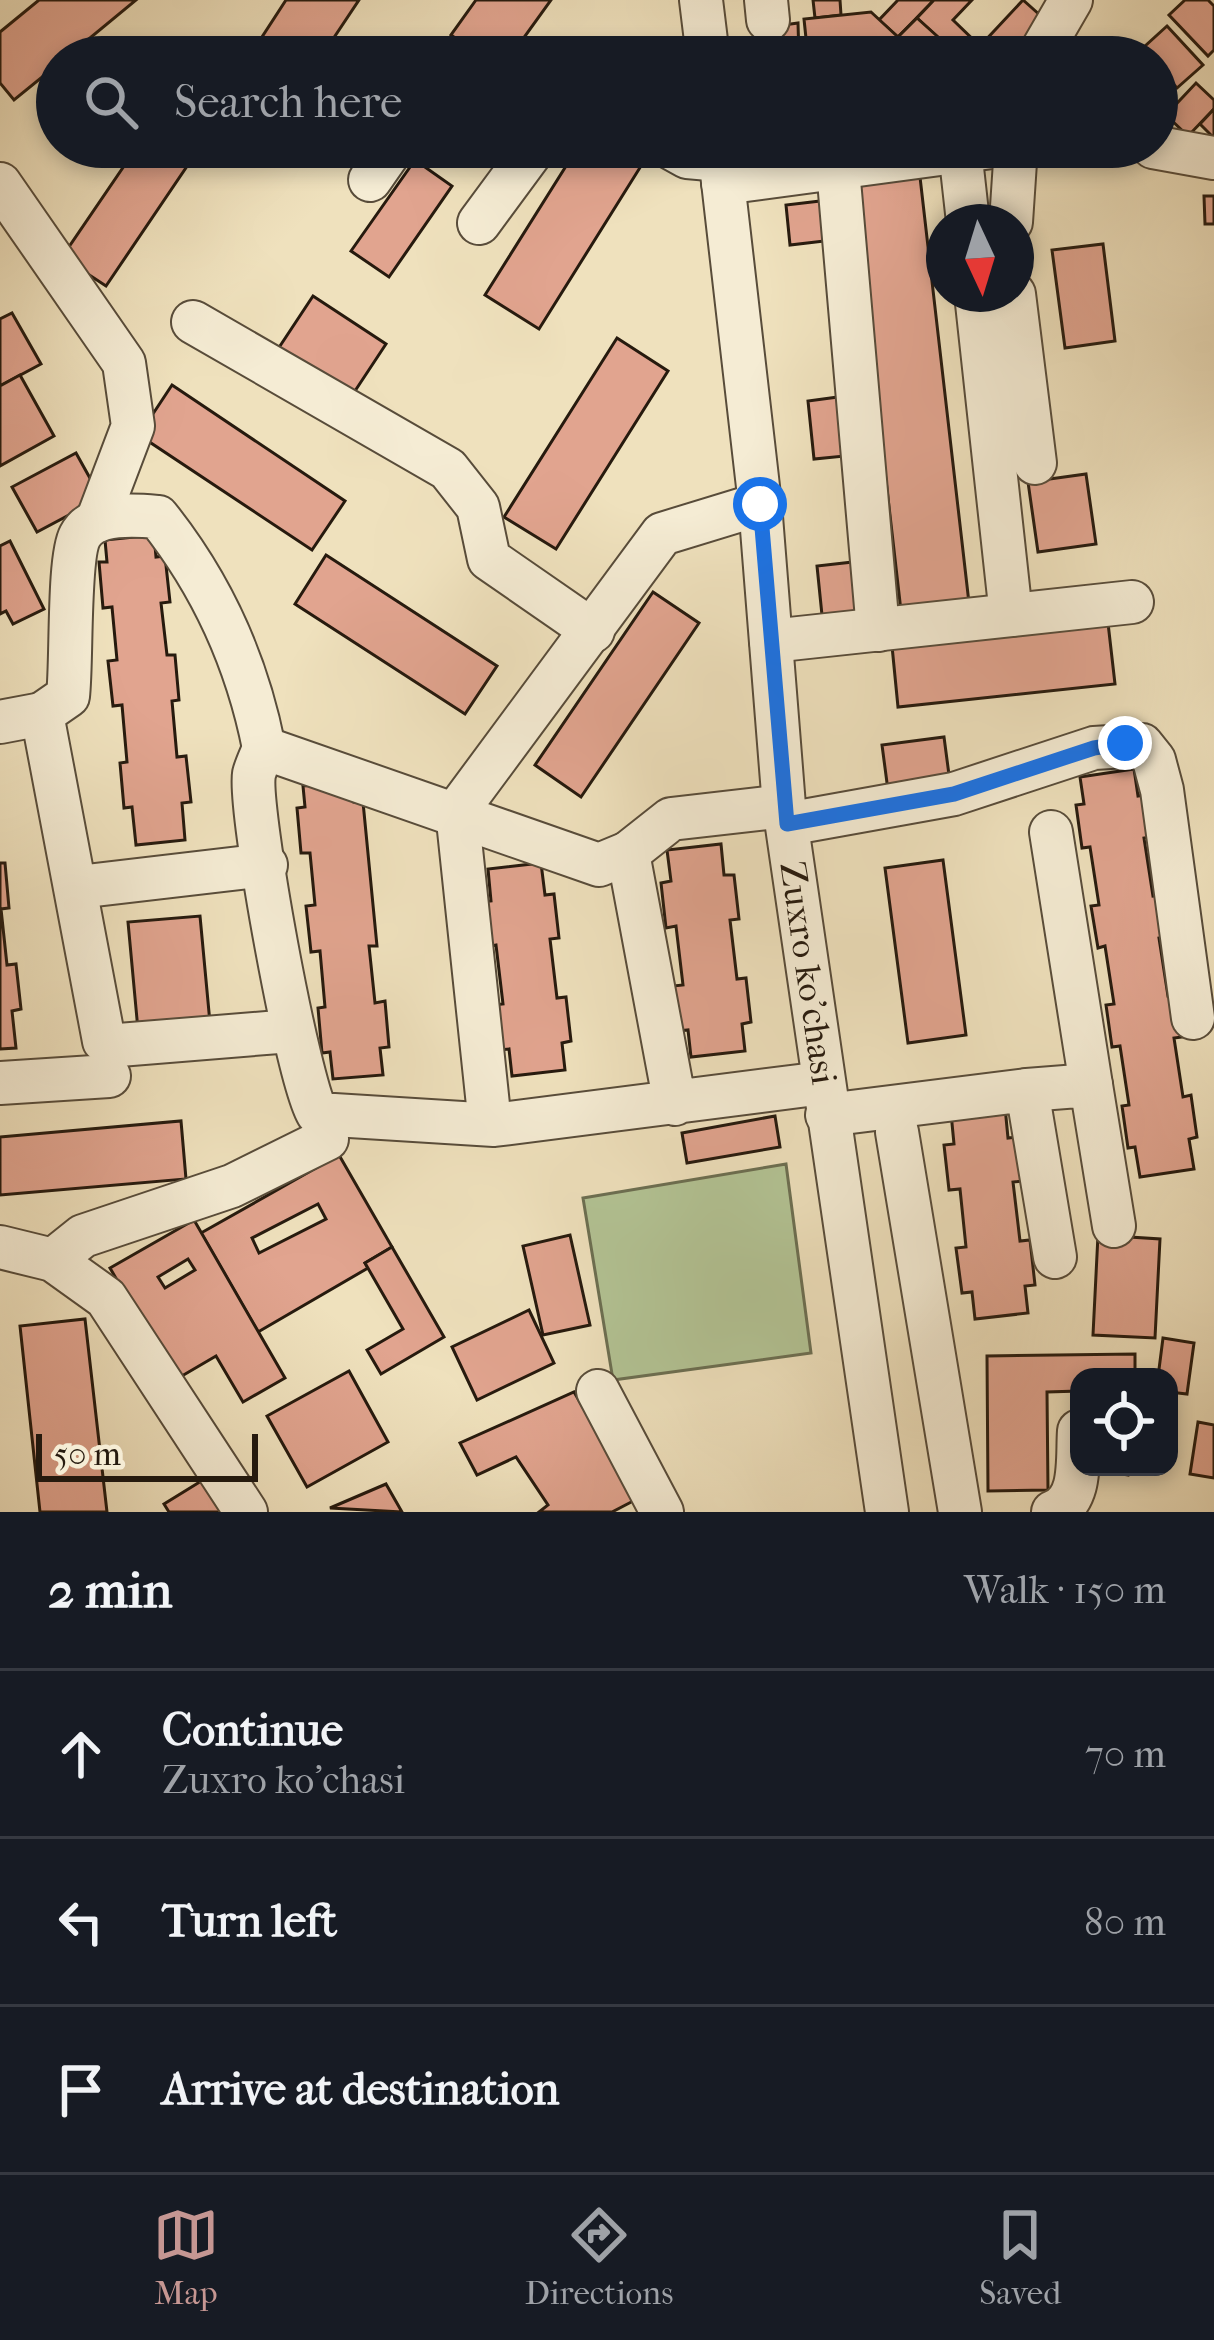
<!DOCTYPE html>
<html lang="en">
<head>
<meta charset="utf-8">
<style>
  body { margin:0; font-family:"IM FELL French Canon",serif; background:#242831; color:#f1f3f6 }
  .controls { position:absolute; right:36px; bottom:36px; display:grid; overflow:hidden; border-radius:24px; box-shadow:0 6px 18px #0003 }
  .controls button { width:108px; height:108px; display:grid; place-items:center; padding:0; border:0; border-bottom:3px solid #363941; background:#171b24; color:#f1f3f6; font:60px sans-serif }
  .compass { position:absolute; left:926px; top:204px; width:108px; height:108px; border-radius:50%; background:#171b24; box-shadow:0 6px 18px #0003; rotate:176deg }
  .scale { position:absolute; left:36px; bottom:30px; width:222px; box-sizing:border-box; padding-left:12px; border:6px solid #261a0e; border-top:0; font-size:33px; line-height:42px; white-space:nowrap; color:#261a0e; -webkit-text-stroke:9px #f5ecd4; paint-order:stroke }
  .stop { position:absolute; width:36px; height:36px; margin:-27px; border:9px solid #1a73e8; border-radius:50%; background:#fff }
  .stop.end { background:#1a73e8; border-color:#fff; box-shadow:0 3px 12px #0008 }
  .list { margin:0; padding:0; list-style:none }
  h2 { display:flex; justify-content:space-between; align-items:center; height:156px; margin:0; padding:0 48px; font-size:51px }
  h2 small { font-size:39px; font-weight:400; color:#9ea1a6 }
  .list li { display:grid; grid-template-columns:78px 1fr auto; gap:36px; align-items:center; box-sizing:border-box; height:168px; padding:0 48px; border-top:3px solid #363941 }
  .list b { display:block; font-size:45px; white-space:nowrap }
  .list p { margin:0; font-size:39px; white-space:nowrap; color:#9ea1a6 }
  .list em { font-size:39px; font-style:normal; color:#9ea1a6 }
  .icon { flex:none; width:66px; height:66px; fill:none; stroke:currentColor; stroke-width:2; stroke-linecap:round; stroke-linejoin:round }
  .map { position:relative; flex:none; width:1214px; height:1512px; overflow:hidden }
  .search { position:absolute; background:#171b24; box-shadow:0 6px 18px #0003; left:36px; right:36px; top:36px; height:132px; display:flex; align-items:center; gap:30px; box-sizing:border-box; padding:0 42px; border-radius:66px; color:#9ea1a6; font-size:45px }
  .sheet { height:660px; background:#171b24 }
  nav { display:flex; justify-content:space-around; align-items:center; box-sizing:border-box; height:168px; border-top:3px solid #363941; background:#171b24; font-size:33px; color:#9ea1a6 }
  nav a { display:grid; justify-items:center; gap:6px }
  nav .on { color:#c59692 }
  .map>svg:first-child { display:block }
</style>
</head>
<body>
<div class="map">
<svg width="1214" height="1512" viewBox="0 0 1214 1512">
  <rect width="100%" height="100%" fill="#efe1bd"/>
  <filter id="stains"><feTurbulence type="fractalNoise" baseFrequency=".00167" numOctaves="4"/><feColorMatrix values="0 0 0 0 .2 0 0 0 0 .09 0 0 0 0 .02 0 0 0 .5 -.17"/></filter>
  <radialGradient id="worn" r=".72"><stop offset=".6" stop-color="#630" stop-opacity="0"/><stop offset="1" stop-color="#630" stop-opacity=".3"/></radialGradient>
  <polygon fill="#b3c495" stroke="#6c6f52" stroke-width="3" points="786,1164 811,1353 613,1380 583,1198"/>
  <g fill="#e1a48f" stroke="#261a0e" stroke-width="3" fill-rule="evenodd">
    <polygon points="39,0 136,0 67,57 57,57 57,65 14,100 0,83 0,32"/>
    <polygon points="286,0 359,0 321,57 249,57"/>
    <polygon points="476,0 551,0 510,57 482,57 451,35"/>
    <polygon points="813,0 840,0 841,15 815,18"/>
    <polygon points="898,0 934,0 898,37 879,20"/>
    <polygon points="934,0 972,0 953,20 980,46 1023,0 1050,24 1020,57 959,57 917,18"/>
    <polygon points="1185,0 1208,0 1214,6 1214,50 1208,56 1169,15"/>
    <polygon points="871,12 898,37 905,57 877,57 871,41 807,48 804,19"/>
    <polygon points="917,18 937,36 917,57 905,57 898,37"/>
    <polygon points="798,23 799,57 766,57 762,28"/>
    <polygon points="1167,26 1203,65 1177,88 1168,78 1157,89 1157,57 1133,57"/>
    <polygon points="1196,83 1214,100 1214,109 1188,136 1166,115"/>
    <polygon points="1214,109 1214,138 1200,124"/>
    <polygon points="137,147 200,147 106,286 62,257"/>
    <polygon points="578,147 651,150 539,329 485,295"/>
    <polygon points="777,147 801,147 801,155 778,157"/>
    <polygon points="415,160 452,186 389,277 351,251"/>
    <polygon points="920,177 969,603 901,611 852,184"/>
    <polygon points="1204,196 1214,196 1214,224 1205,224"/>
    <polygon points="829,200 833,240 790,245 786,205"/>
    <polygon points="1103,244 1115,341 1065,348 1052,250"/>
    <polygon points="313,296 386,344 351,397 278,349"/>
    <polygon points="12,313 41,364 0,386 0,319"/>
    <polygon points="617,338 668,371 556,549 504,517"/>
    <polygon points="20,375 54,436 0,466 0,386"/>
    <polygon points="172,385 345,501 312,550 139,435"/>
    <polygon points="838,397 845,456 814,459 808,401"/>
    <polygon points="76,453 101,498 37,532 12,487"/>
    <polygon points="1086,474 1096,544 1038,552 1028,482"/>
    <polygon points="154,535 156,557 165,556 170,602 161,603 167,655 175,655 179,700 172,701 177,757 186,756 191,802 182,803 185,840 136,845 132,807 124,808 120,763 127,762 122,705 113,706 108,661 117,660 112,607 103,608 99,562 107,562 105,540"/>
    <polygon points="10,541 44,609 13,624 6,611 0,614 0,546"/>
    <polygon points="326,555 497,666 465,714 295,604"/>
    <polygon points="853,562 860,621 823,625 817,566"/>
    <polygon points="653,592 699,623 581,797 535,765"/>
    <polygon points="1108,623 1115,684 898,707 892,646"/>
    <polygon points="944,737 951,790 889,798 882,745"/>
    <polygon points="1134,769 1138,796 1145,795 1152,837 1144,838 1153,896 1161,895 1167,937 1159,938 1168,996 1175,995 1182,1037 1174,1038 1183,1097 1191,1095 1197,1137 1189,1139 1194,1169 1140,1177 1135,1147 1128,1148 1122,1106 1129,1105 1120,1046 1112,1047 1106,1005 1114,1004 1105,946 1098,948 1091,906 1099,905 1090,847 1082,848 1076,805 1084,804 1080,777"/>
    <polygon points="352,781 354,802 363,802 377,946 369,946 375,1003 385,1001 389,1047 380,1048 383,1075 333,1079 330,1052 322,1053 318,1008 325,1007 320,951 311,952 306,906 315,905 310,853 301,853 297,808 305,807 303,786"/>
    <polygon points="721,844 724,875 734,875 739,919 730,920 737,979 746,978 751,1022 742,1024 745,1051 691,1057 688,1030 678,1031 673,986 683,985 676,926 666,928 661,883 671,881 667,850"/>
    <polygon points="943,860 966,1035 908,1043 885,868"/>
    <polygon points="0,863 5,863 9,908 1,909 7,965 16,964 21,1009 12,1011 16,1048 0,1049"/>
    <polygon points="541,863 545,895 554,894 559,938 550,939 557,998 566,997 571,1041 562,1043 565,1070 512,1076 509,1049 498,1050 493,1005 503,1004 496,945 486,947 481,902 491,901 488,869"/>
    <polygon points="200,916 210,1023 138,1030 128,922"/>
    <polygon points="1005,1107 1008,1138 1017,1137 1023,1181 1013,1182 1020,1241 1030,1240 1035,1285 1025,1286 1028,1313 975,1319 972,1292 962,1293 956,1248 966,1247 960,1189 949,1190 944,1145 954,1144 951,1113"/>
    <polygon points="775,1116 780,1147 687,1163 682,1133"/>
    <polygon points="181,1121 186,1179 0,1195 0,1137"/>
    <path d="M339,1155L392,1247L365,1263L368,1268L258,1332L201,1233ZM318,1204L326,1219L259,1253L252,1238Z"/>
    <path d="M194,1220L285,1378L243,1402L216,1356L175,1380L110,1268ZM188,1259L195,1270L165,1288L158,1277Z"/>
    <polygon points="570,1235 590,1325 543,1335 523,1246"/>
    <polygon points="1098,1235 1160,1239 1155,1338 1093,1335"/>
    <polygon points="392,1247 444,1337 381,1374 367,1350 403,1329 365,1263"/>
    <polygon points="529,1310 554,1363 477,1400 452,1347"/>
    <polygon points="85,1319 107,1512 40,1512 20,1326"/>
    <polygon points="1163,1338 1194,1343 1187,1394 1169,1392 1169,1377 1158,1377"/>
    <polygon points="1135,1354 1135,1377 1079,1377 1079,1391 1047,1392 1048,1490 988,1491 987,1356"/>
    <polygon points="349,1371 388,1442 307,1487 267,1416"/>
    <polygon points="574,1392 637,1499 612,1512 539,1512 548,1505 516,1457 477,1475 460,1443"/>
    <polygon points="1198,1422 1214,1425 1214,1478 1190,1474"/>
    <polygon points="1082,1467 1129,1467 1128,1475"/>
    <polygon points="211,1475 233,1512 169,1512 164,1504"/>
    <polygon points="386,1484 402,1512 330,1508"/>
  </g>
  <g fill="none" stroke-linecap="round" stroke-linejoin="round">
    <g stroke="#584c3a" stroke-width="46">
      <g id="minor">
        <polyline points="701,0 708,57"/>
        <polyline points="766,0 768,20"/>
        <polyline points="1038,57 1071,0"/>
        <polyline points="669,147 687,157 721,160"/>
        <path id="s1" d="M719,147L760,504L784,806L887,1512"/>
        <polyline points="1153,147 1214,158"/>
        <polyline points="960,150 968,222"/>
        <polyline points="838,169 878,630"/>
        <polyline points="370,180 393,147"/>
        <polyline points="723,183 992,147"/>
        <polyline points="0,184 124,363 133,426 97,521"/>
        <polyline points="1011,222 1016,147"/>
        <polyline points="479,223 535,147"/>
        <polyline points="976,294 1011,615"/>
        <polyline points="1014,294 1035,463"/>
        <polyline points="193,322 448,469 478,507 489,559 593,631"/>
        <polyline points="771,641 1132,602"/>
        <polyline points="0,722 42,714"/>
        <path d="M264,748C247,662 213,586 158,517C135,515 93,511 80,536C68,558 72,662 68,696L42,714L104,1041L119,1045L291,1031"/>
        <polyline points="787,824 954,794 1094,748 1142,745 1154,760 1162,790 1193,1018"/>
        <polyline points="1051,832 1091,1085"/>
        <polyline points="628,853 671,819 784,806"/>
        <polyline points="78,887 266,865"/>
        <polyline points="0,1083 109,1076"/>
        <polyline points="1027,1090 1091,1085 1114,1226"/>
        <path d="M675,1104L628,853L599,865L264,748C261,756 256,766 254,774C248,808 299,1087 318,1114L494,1125L823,1083"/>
        <polyline points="827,1115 1027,1090 1055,1257"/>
        <polyline points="490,1124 457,811 662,534 760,504"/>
        <polyline points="897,1132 960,1512"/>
        <polyline points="0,1247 53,1260 106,1298 246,1512"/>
        <polyline points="53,1260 83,1236 232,1186 327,1139"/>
        <polyline points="598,1391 662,1512"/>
        <path d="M1053,1512C1083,1501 1077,1459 1079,1431"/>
      </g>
    </g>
    <use href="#minor" stroke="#f5ecd4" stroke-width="42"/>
  </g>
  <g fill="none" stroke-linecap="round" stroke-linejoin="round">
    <polyline stroke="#1a73e8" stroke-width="15" points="760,504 787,824 954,794 1094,748 1125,743"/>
  </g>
  <g text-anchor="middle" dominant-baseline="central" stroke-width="12" stroke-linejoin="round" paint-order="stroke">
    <g font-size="36" fill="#261a0e" stroke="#f5ecd4">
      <text stroke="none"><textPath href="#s1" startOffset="831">Zuxro ko'chasi</textPath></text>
    </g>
  </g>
  <rect width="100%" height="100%" filter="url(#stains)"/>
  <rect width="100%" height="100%" fill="url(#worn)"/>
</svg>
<div class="controls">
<button><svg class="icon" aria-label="locate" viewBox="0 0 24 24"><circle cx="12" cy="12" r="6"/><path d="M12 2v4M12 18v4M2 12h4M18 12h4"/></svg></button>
</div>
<svg class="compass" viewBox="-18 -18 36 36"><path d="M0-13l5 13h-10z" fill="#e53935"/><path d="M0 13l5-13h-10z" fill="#9ea1a6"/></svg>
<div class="scale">50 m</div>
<div class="stop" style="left:760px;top:504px"></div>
<div class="stop end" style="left:1125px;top:743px"></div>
<div class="search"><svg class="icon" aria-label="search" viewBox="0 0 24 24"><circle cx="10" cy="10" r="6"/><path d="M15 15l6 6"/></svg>Search here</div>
</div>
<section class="sheet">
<h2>2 min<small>Walk · 150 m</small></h2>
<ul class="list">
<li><svg class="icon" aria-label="ahead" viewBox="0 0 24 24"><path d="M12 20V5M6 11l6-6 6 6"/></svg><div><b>Continue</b><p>Zuxro ko'chasi</p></div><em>70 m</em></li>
<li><svg class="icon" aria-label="left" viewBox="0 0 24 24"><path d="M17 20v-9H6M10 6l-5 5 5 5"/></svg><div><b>Turn left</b></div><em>80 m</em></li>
<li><svg class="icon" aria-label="arrive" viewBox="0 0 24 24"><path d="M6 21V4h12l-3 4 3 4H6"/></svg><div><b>Arrive at destination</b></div></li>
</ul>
</section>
<nav>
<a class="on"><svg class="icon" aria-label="map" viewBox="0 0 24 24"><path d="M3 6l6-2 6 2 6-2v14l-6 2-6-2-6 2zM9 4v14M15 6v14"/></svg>Map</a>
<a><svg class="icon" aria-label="directions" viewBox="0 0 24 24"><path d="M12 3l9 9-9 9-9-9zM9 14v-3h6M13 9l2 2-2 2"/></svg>Directions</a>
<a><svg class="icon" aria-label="saved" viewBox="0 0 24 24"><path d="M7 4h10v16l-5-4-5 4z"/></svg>Saved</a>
</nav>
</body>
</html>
